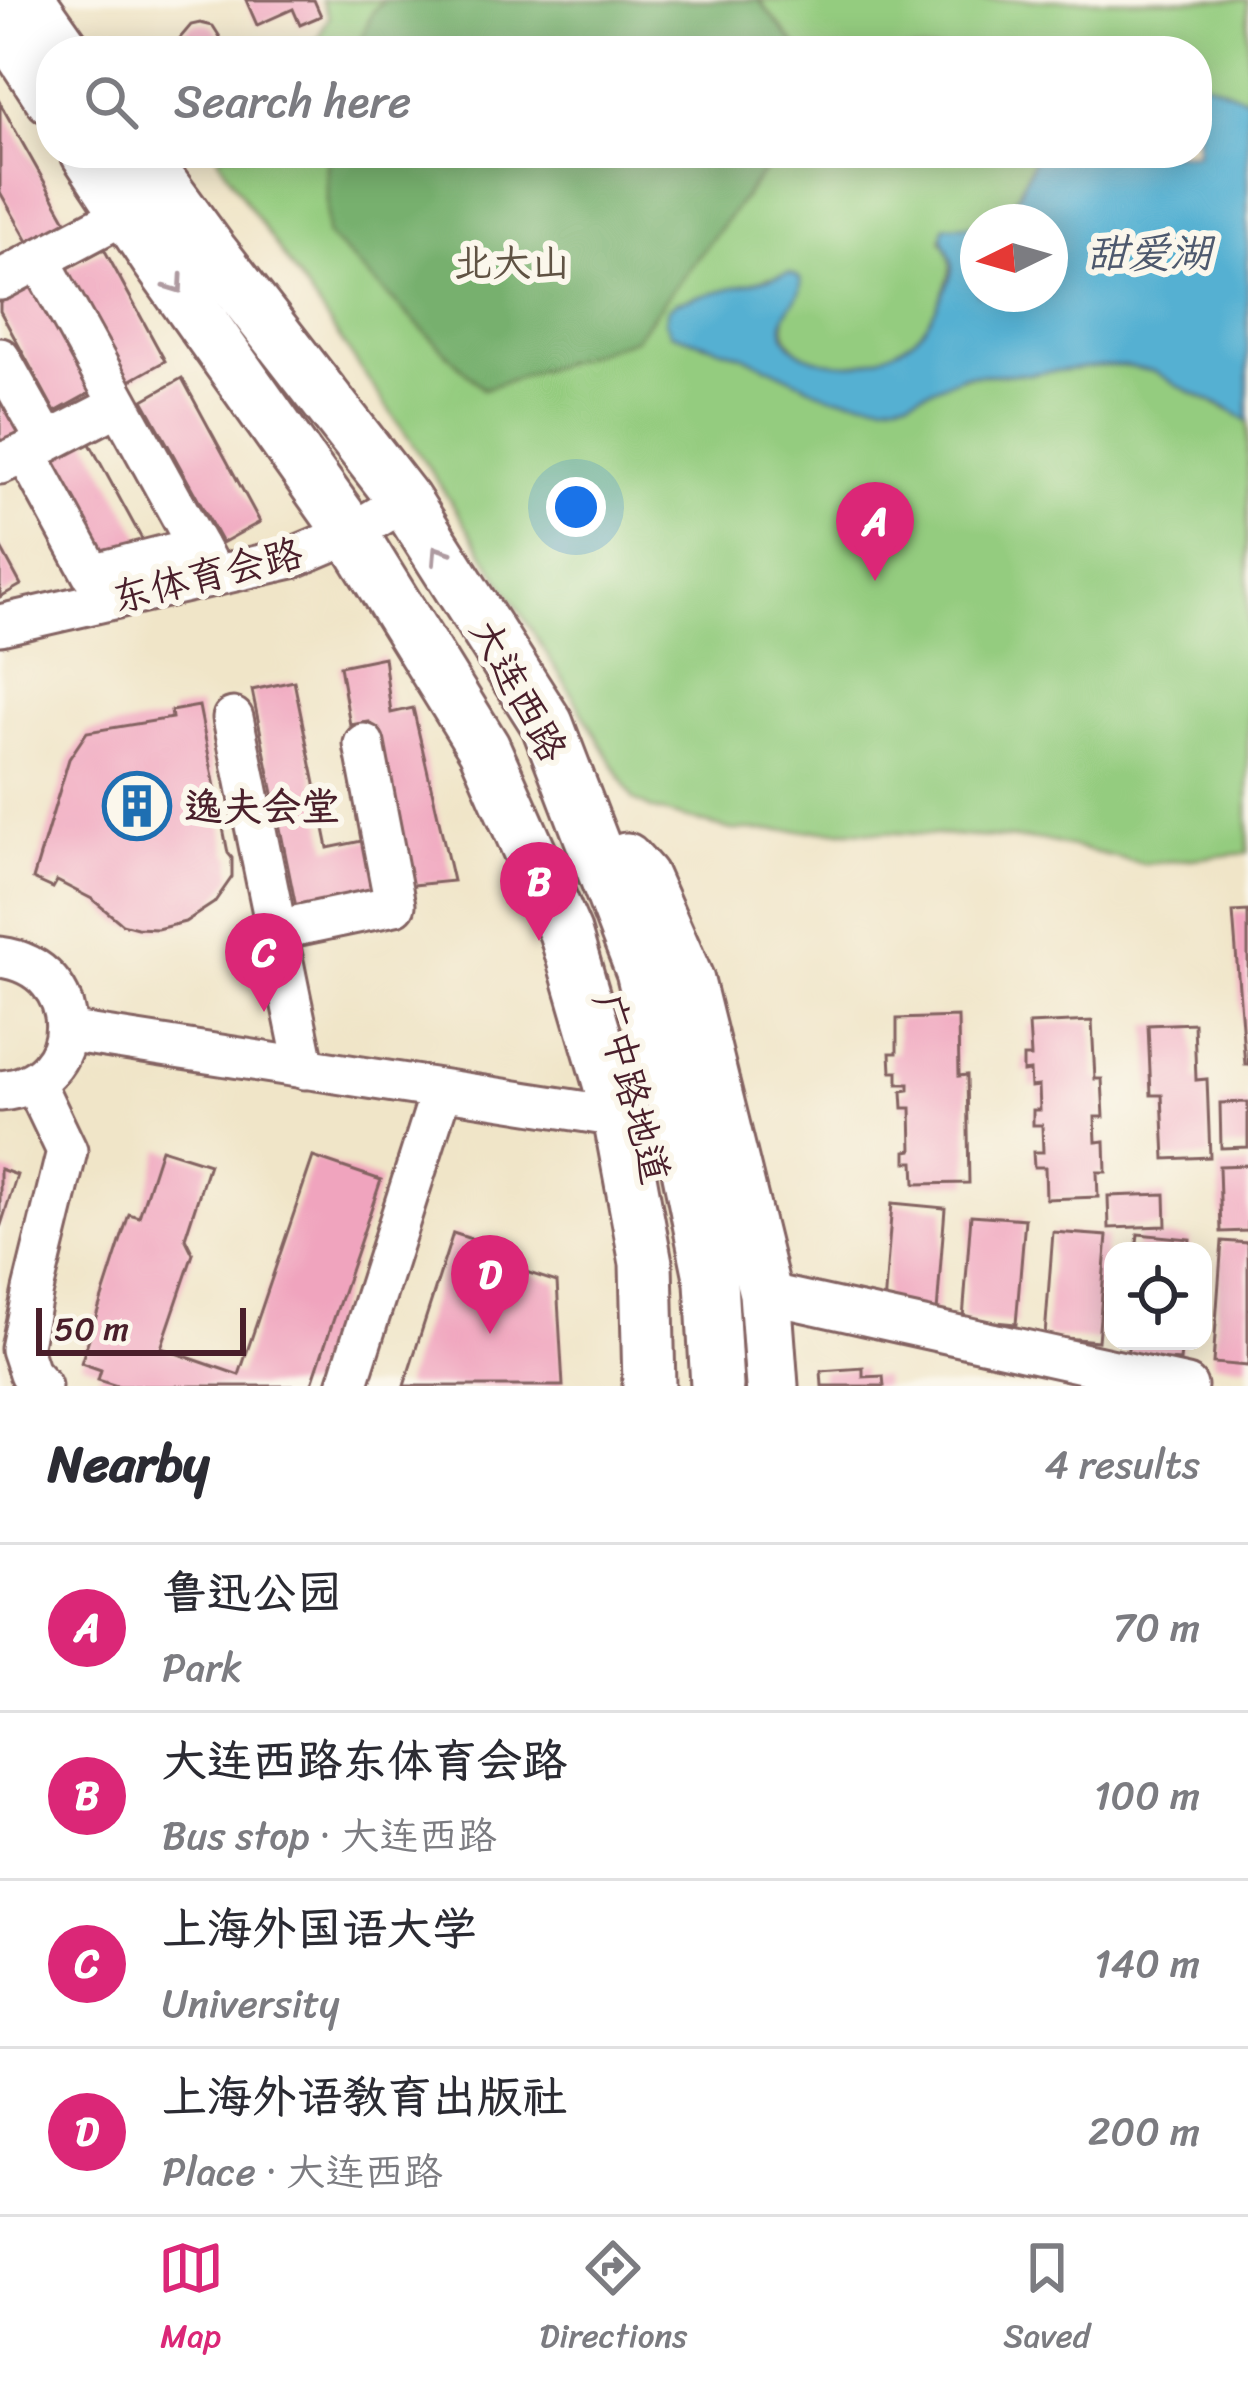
<!DOCTYPE html>
<html lang="en">
<head>
<meta charset="utf-8">
<style>
  body { margin:0; font-family:Sriracha,"LXGW WenKai TC",sans-serif; background:#f7f7f7; color:#2b2b33 }
  .controls { position:absolute; right:36px; bottom:36px; display:grid; overflow:hidden; border-radius:24px; box-shadow:0 6px 30px #0003 }
  .controls button { width:108px; height:108px; display:grid; place-items:center; padding:0; border:0; border-bottom:3px solid #e1e1e2; background:#fff; color:#2b2b33; font:60px sans-serif }
  .compass { position:absolute; left:960px; top:204px; width:108px; height:108px; border-radius:50%; background:#fff; box-shadow:0 6px 30px #0003; rotate:265deg }
  .scale { position:absolute; left:36px; bottom:30px; width:210px; box-sizing:border-box; padding-left:12px; border:6px solid #4a1f2b; border-top:0; font-size:33px; line-height:42px; white-space:nowrap; color:#4a1f2b; -webkit-text-stroke:9px #fbf7ec; paint-order:stroke }
  .you { position:absolute; left:576px; top:507px; width:42px; height:42px; margin:-30px; border:9px solid #fff; border-radius:50%; background:#1a73e8; box-shadow:0 0 0 18px #1a73e833 }
  .badge { display:grid; place-items:center; width:78px; height:78px; border-radius:50%; background:#db2777; color:#fff; font-size:39px; font-weight:700 }
  .pin { position:absolute; translate:-50% -99px; filter:drop-shadow(0 3px 6px #0008) }
  .pin::after { content:''; position:absolute; top:63px; width:42px; height:36px; background:inherit; clip-path:polygon(0 0,100% 0,50% 100%) }
  .list { margin:0; padding:0; list-style:none }
  h2 { display:flex; justify-content:space-between; align-items:center; height:156px; margin:0; padding:0 48px; font-size:51px }
  h2 small { font-size:39px; font-weight:400; color:#7c7c81 }
  .list li { display:grid; grid-template-columns:78px 1fr auto; gap:36px; align-items:center; box-sizing:border-box; height:168px; padding:0 48px; border-top:3px solid #e1e1e2 }
  .list b { display:block; font-size:45px; white-space:nowrap }
  .list p { margin:0; font-size:39px; white-space:nowrap; color:#7c7c81 }
  .list em { font-size:39px; font-style:normal; color:#7c7c81 }
  .icon { flex:none; width:66px; height:66px; fill:none; stroke:currentColor; stroke-width:2; stroke-linecap:round; stroke-linejoin:round }
  .map { position:relative; flex:none; width:1248px; height:1386px; overflow:hidden }
  .search { position:absolute; background:#fff; box-shadow:0 6px 30px #0003; left:36px; right:36px; top:36px; height:132px; display:flex; align-items:center; gap:30px; box-sizing:border-box; padding:0 42px; border-radius:48px; color:#7c7c81; font-size:45px }
  .sheet { height:828px; background:#fff }
  nav { display:flex; justify-content:space-around; align-items:center; box-sizing:border-box; height:168px; border-top:3px solid #e1e1e2; background:#fff; font-size:33px; color:#7c7c81 }
  nav a { display:grid; justify-items:center; gap:6px }
  nav .on { color:#db2777 }
  .map>svg:first-child { display:block }
</style>
</head>
<body>
<div class="map">
<svg width="1248" height="1386" viewBox="0 0 1248 1386">
  <rect width="100%" height="100%" fill="#fbf7ec"/>
  <filter id="ink" filterUnits="userSpaceOnUse"><feTurbulence type="fractalNoise" baseFrequency=".00833" numOctaves="2"/><feDisplacementMap in="SourceGraphic" scale="24" xChannelSelector="R" yChannelSelector="G"/><feConvolveMatrix kernelMatrix="1 2 1 2 8 2 1 2 1" color-interpolation-filters="sRGB"/></filter>
  <filter id="wash" filterUnits="userSpaceOnUse"><feTurbulence type="fractalNoise" baseFrequency=".004" numOctaves="4" result="noise"/><feDisplacementMap in="SourceGraphic" scale="48" xChannelSelector="R" yChannelSelector="G"/><feGaussianBlur stdDeviation="2.7" result="paint"/><feColorMatrix in="noise" values="0 0 0 0 0 0 0 0 0 0 0 0 0 0 0 0 0 1.4 0 .05"/><feComposite in="paint" operator="in"/></filter>
  <g filter="url(#wash)">
    <rect width="100%" height="100%" fill="#f0e5c8"/>
    <g fill="#94cc7f" stroke="#6f7655" stroke-width="3">
      <polygon points="321,0 1248,0 1248,99 1197,78 1197,51 311,51 329,17"/>
      <path d="M223,153H1024L1034,158L1006,222L989,219L978,222L975,227L945,226L941,240C955,257 952,272 943,292C936,309 929,328 915,340C884,365 812,380 788,339C782,330 786,321 784,312C782,301 774,288 769,277L750,286L671,333L742,355L830,396L949,380C974,372 998,376 1024,374C1063,372 1119,357 1156,372C1164,375 1172,383 1180,387C1203,399 1226,407 1248,421V853L1144,864L1043,840L854,831L732,830L654,810L634,800L567,686L435,477L244,199L218,157Z"/>
    </g>
    <g fill="#77b06e" stroke="#60684c" stroke-width="3">
      <polygon points="384,0 759,0 800,51 356,51 373,11"/>
      <polygon points="327,153 778,153 635,339 483,389 327,235"/>
    </g>
    <path fill="#54b0d2" stroke="#4f687e" stroke-width="3" d="M1197,78L1248,99V421L1227,408L1176,385L1156,372L1124,366H1102L1027,374L965,375L910,398L885,402L830,396L742,355L671,333L665,321L668,309L677,302L789,273C797,276 801,276 801,285C801,297 787,307 784,318C775,354 826,364 851,364C865,364 874,360 887,354C919,340 928,327 942,295C946,287 951,278 952,269C954,251 936,242 945,226L978,225V294H1050V222H1006L1034,159L1024,153H1197Z"/>
    <g id="blocks">
      <g fill="#f0a4be">
        <polygon points="246,0 314,0 321,16 300,25 293,9 257,25"/>
        <polygon points="200,23 213,26 229,51 169,51 191,25"/>
        <polygon points="0,103 68,224 30,245 0,192"/>
        <polygon points="104,249 165,361 126,383 65,270"/>
        <polygon points="33,278 95,390 55,412 0,311 0,296"/>
        <polygon points="182,378 260,522 222,543 143,400"/>
        <polygon points="0,388 24,432 0,445"/>
        <polygon points="83,431 144,543 105,565 44,452"/>
        <polygon points="0,546 21,585 0,597"/>
        <polygon points="384,657 391,713 413,708 453,881 403,886 369,722 350,725 340,666"/>
        <polygon points="294,681 328,848 376,838 387,888 296,907 252,690"/>
        <polygon points="199,706 228,853 232,858 232,877 214,903 185,922 157,929 137,928 122,924 92,899 57,881 53,888 33,879 69,759 87,732 172,718 171,711"/>
        <polygon points="1248,911 1248,1065 1245,1065 1233,912"/>
        <polygon points="958,1017 959,1076 967,1075 969,1183 915,1184 914,1162 906,1162 906,1151 912,1150 911,1108 903,1108 902,1091 909,1090 909,1084 898,1084 898,1072 891,1072 890,1053 897,1053 897,1019"/>
        <polygon points="1092,1021 1095,1079 1102,1079 1104,1117 1095,1117 1096,1142 1105,1141 1106,1172 1097,1172 1098,1197 1046,1199 1045,1167 1034,1167 1033,1152 1043,1152 1042,1125 1033,1125 1033,1110 1040,1110 1039,1086 1031,1087 1030,1071 1023,1072 1023,1057 1031,1057 1029,1024"/>
        <polygon points="1194,1023 1196,1080 1207,1079 1210,1157 1165,1159 1162,1095 1151,1095 1148,1025"/>
        <polygon points="1248,1102 1248,1147 1221,1148 1220,1103"/>
        <polygon points="161,1149 209,1164 185,1238 193,1254 161,1348 239,1375 313,1157 381,1180 311,1386 117,1386 98,1380 101,1370 81,1363 129,1214 139,1217"/>
        <polygon points="1248,1165 1248,1231 1221,1232 1219,1166"/>
        <polygon points="0,1169 17,1175 1,1225 0,1224"/>
        <polygon points="1165,1194 1166,1226 1109,1228 1108,1196"/>
        <polygon points="892,1203 945,1208 937,1312 884,1307"/>
        <polygon points="971,1215 1025,1219 1016,1324 963,1319"/>
        <polygon points="1053,1232 1107,1236 1098,1341 1045,1336"/>
        <polygon points="453,1233 499,1248 495,1262 557,1282 563,1386 404,1386"/>
        <polygon points="1138,1234 1190,1239 1189,1251 1136,1251"/>
        <polygon points="1222,1241 1248,1243 1248,1366 1213,1363"/>
        <polygon points="1129,1341 1182,1341 1180,1361 1127,1356"/>
        <polygon points="863,1368 863,1377 883,1376 884,1386 822,1386 821,1371"/>
      </g>
    </g>
  </g>
  <g filter="url(#ink)">
    <use href="#blocks" fill-opacity="0" stroke="#846462" stroke-width="3"/>
    <g fill="none" stroke-linecap="round" stroke-linejoin="round">
      <g stroke="#846462" stroke-width="45">
        <g id="minor">
          <polyline points="47,273 214,576"/>
          <polyline points="0,280 127,213"/>
          <polyline points="0,358 47,442"/>
          <polyline points="26,453 119,405"/>
          <polyline points="0,464 26,453 92,574 198,547"/>
          <polyline points="0,625 292,558 351,533 405,501"/>
          <polyline points="233,718 305,1069"/>
          <polyline points="276,930 395,905 364,744"/>
          <path d="M0,957C87,968 88,1084 0,1091"/>
          <polyline points="66,1031 619,1117"/>
          <polyline points="34,1082 67,1151 33,1290 21,1349 29,1373 41,1386"/>
          <polyline points="765,1293 1187,1386"/>
          <polyline points="347,1386 441,1091"/>
        </g>
      </g>
      <g stroke="#846462" stroke-width="57">
        <g id="major">
          <polyline points="29,0 65,51"/>
          <polyline points="0,20 51,98"/>
          <polyline points="87,153 157,259 351,533 484,748 565,932 619,1117 646,1263 649,1386"/>
          <polyline points="139,153 213,254 405,501 547,724 642,971 683,1145 711,1282 717,1386"/>
          <polyline points="626,859 642,877 688,981 765,1293 772,1386"/>
        </g>
      </g>
      <use href="#minor" stroke="#fff" stroke-width="39"/>
      <use href="#major" stroke="#fff" stroke-width="51"/>
    </g>
    <defs><path id="oneway-chevron" d="M-2-3.5L2.5 0L-2 3.5" fill="none" stroke-width="1.6" stroke-linecap="round" stroke-linejoin="round" transform="scale(3)"/></defs>
    <g stroke="#ae9aa0">
      <use href="#oneway-chevron" transform="translate(176 285) rotate(55)"/>
      <use href="#oneway-chevron" transform="translate(439 554) rotate(-123)"/>
    </g>
  </g>
  <defs>
    <g id="building-ring" transform="scale(3.45)"><circle r="9.5" fill="#fbf7ec" stroke="#1f6fb2" stroke-width="1.5"/><path d="M-4-6H4V6H1V3H-1V6H-4ZM-2.5-4.3h1.7v1.8h-1.7ZM.8-4.3h1.7v1.8H.8ZM-2.5-1h1.7V.8h-1.7ZM.8-1h1.7V.8H.8Z" fill="#1f6fb2"/></g>
  </defs>
  <g fill-rule="evenodd">
    <use href="#building-ring" x="137" y="806"/>
  </g>
  <g text-anchor="middle" dominant-baseline="central" stroke-width="12" stroke-linejoin="round" paint-order="stroke">
    <g font-size="39" fill="#605344" stroke="#fbf7ec">
      <text x="512" y="262">北大山</text>
    </g>
    <g font-size="39" fill="#4a1f2b" stroke="#fbf7ec">
      <text transform="translate(207 575) rotate(-14)">东体育会路</text>
      <text transform="translate(519 690) rotate(61)">大连西路</text>
      <text transform="translate(632 1088) rotate(75)">广中路地道</text>
    </g>
    <g font-size="39" font-weight="bold" fill="#4a1f2b" stroke="#fbf7ec" text-anchor="start">
      <text x="184" y="806">逸夫会堂</text>
    </g>
    <g font-size="42" font-style="italic" fill="#4e596e" stroke="#fbf7ec">
      <text x="1149" y="253">甜爱湖</text>
    </g>
  </g>
</svg>
<div class="controls">
<button><svg class="icon" aria-label="locate" viewBox="0 0 24 24"><circle cx="12" cy="12" r="6"/><path d="M12 2v4M12 18v4M2 12h4M18 12h4"/></svg></button>
</div>
<svg class="compass" viewBox="-18 -18 36 36"><path d="M0-13l5 13h-10z" fill="#e53935"/><path d="M0 13l5-13h-10z" fill="#7c7c81"/></svg>
<div class="scale">50 m</div>
<div class="you"></div>
<div class="pin badge" style="left:875px;top:581px">A</div>
<div class="pin badge" style="left:539px;top:941px">B</div>
<div class="pin badge" style="left:264px;top:1012px">C</div>
<div class="pin badge" style="left:490px;top:1334px">D</div>
<div class="search"><svg class="icon" aria-label="search" viewBox="0 0 24 24"><circle cx="10" cy="10" r="6"/><path d="M15 15l6 6"/></svg>Search here</div>
</div>
<section class="sheet">
<h2>Nearby<small>4 results</small></h2>
<ul class="list">
<li><span class="badge">A</span><div><b>鲁迅公园</b><p>Park</p></div><em>70 m</em></li>
<li><span class="badge">B</span><div><b>大连西路东体育会路</b><p>Bus stop · 大连西路</p></div><em>100 m</em></li>
<li><span class="badge">C</span><div><b>上海外国语大学</b><p>University</p></div><em>140 m</em></li>
<li><span class="badge">D</span><div><b>上海外语教育出版社</b><p>Place · 大连西路</p></div><em>200 m</em></li>
</ul>
</section>
<nav>
<a class="on"><svg class="icon" aria-label="map" viewBox="0 0 24 24"><path d="M3 6l6-2 6 2 6-2v14l-6 2-6-2-6 2zM9 4v14M15 6v14"/></svg>Map</a>
<a><svg class="icon" aria-label="directions" viewBox="0 0 24 24"><path d="M12 3l9 9-9 9-9-9zM9 14v-3h6M13 9l2 2-2 2"/></svg>Directions</a>
<a><svg class="icon" aria-label="saved" viewBox="0 0 24 24"><path d="M7 4h10v16l-5-4-5 4z"/></svg>Saved</a>
</nav>
</body>
</html>
